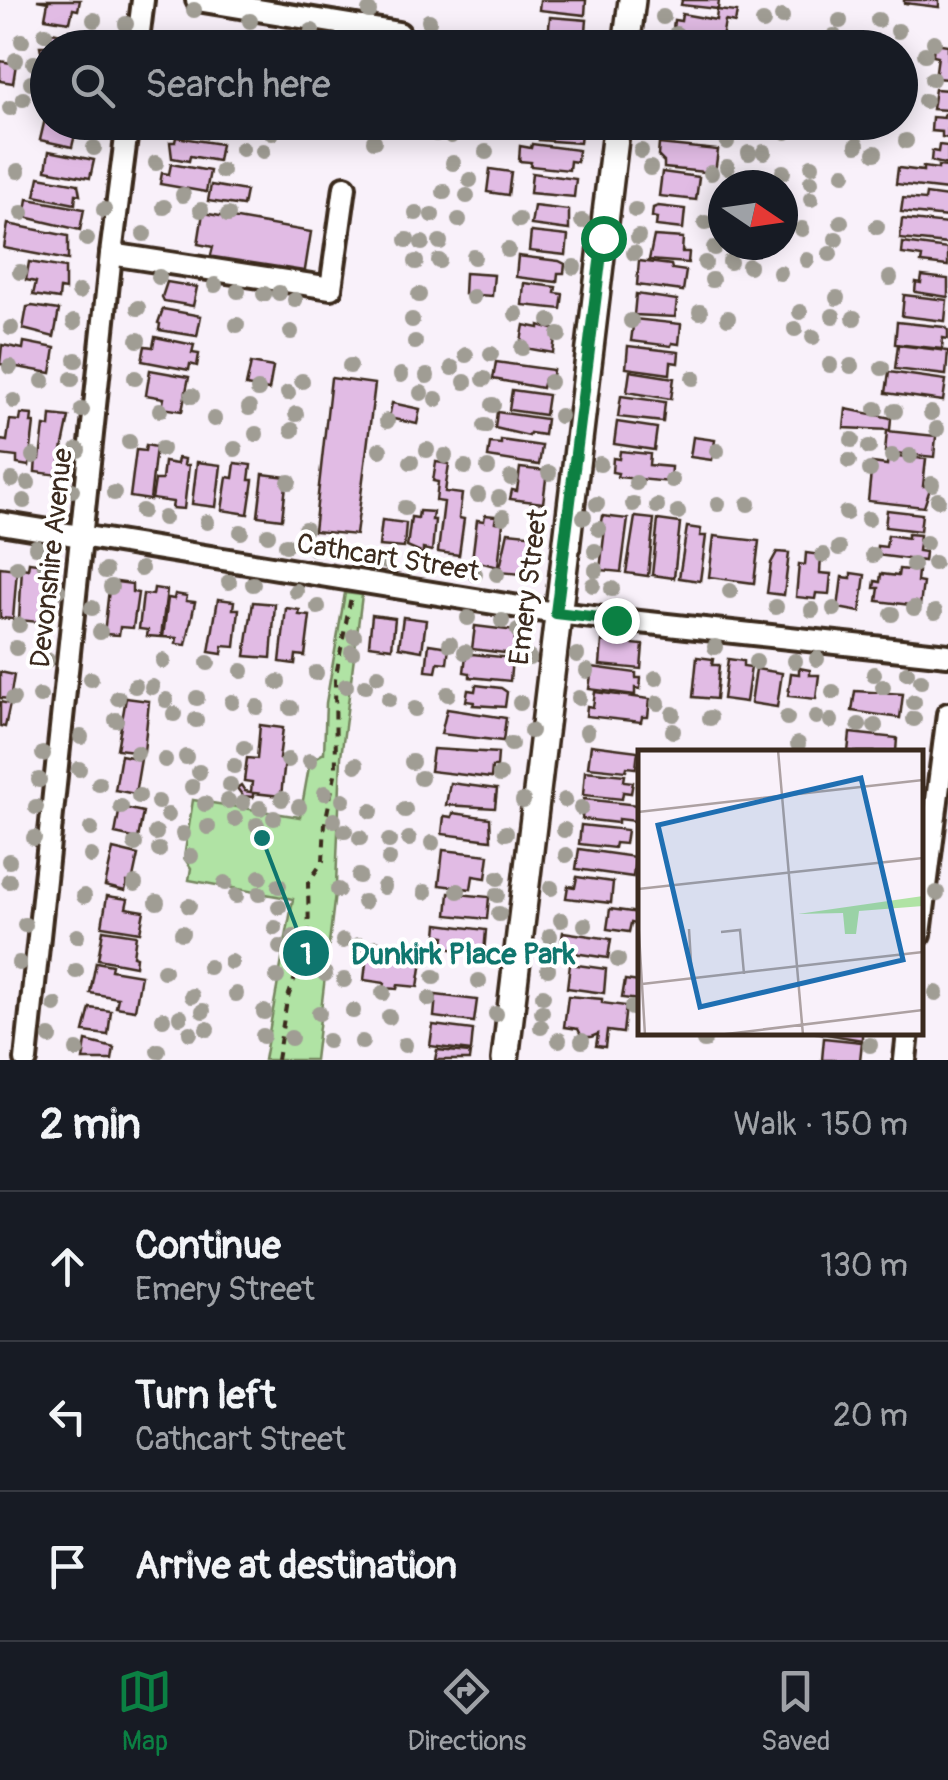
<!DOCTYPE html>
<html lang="en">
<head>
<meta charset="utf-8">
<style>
  body { margin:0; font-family:Pangolin,sans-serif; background:#20242c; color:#f1f3f6 }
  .compass { position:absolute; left:708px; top:170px; width:90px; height:90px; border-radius:50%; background:#171b24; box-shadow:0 5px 25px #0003; rotate:103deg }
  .stop { position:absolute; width:30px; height:30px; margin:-22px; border:8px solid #0b8043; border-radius:50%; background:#fff }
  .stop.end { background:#0b8043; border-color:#fff; box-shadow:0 2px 10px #0008 }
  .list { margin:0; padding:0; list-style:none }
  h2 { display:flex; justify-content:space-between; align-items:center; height:130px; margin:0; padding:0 40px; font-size:42px }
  h2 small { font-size:32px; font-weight:400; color:#9ea1a6 }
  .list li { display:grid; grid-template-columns:65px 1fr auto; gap:30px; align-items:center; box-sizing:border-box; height:150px; padding:0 40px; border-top:2px solid #363941 }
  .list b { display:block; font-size:38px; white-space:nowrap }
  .list p { margin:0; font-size:32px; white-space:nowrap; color:#9ea1a6 }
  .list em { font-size:32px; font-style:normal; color:#9ea1a6 }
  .icon { flex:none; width:55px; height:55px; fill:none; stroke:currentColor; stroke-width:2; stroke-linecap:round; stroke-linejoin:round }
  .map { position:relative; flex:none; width:948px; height:1060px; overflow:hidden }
  .search { position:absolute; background:#171b24; box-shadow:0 5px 25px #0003; left:30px; right:30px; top:30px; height:110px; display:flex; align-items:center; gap:25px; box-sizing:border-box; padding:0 35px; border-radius:55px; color:#9ea1a6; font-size:38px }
  .sheet { height:580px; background:#171b24 }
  nav { display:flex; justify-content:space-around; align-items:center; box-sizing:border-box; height:140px; border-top:2px solid #363941; background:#171b24; font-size:28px; color:#9ea1a6 }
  nav a { display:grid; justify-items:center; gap:5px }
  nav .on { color:#0b8043 }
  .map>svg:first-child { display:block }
</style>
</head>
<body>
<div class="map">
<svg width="948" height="1060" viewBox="0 0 948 1060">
  <rect width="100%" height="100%" fill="#f9f1fa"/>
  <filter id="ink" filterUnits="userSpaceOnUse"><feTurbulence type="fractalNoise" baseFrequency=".01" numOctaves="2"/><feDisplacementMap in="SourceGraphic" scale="20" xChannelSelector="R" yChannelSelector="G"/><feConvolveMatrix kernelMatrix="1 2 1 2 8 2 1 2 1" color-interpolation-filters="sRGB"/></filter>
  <g filter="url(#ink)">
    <polygon fill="#b0e3a4" stroke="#768661" stroke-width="2.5" points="345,593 362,595 341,757 336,885 315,1060 264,1060 293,899 189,880 191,868 184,858 193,800 300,817 310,761 324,753 326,703"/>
    <g fill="#e1bbe4" stroke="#3b2a1e" stroke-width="2.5">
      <polygon points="37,0 80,0 78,10 73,9 70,22 45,18 48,2"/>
      <polygon points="540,0 586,0 585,15 539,10"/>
      <polygon points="682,0 719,0 718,9 681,5"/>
      <polygon points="904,0 939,0 939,7 904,3"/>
      <polygon points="717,10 737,12 735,23 725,21 722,39 679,38 680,30 673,29 674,20 681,21 682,14 716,20"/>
      <polygon points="550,17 587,20 585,42 548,38"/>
      <polygon points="52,32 74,37 72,48 48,48 48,52 41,51 40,46 49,46"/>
      <polygon points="190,34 222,39 221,48 182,48 183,43 189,44"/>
      <polygon points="558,42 585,45 584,48 557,48"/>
      <polygon points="934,43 948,45 948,79 935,78 938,56 933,55"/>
      <polygon points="0,61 16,64 13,83 0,81"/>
      <polygon points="45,86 48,87 48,111 41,110"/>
      <polygon points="935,89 948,90 948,110 932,109"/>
      <polygon points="944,114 948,115 948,138 942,137 942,132 931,131 932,117 944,118"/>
      <polygon points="45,119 48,122 77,126 72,147 40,140"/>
      <polygon points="171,122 209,122 206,138 169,130"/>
      <polygon points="522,122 582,125 580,143 539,140 540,135 521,134"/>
      <polygon points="669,122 716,123 715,139 668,134"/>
      <polygon points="176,137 221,144 218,161 190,156 189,161 172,158 170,142 175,142"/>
      <polygon points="532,144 578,150 577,162 570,161 569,170 530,166 531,162 519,161 520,146 531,148"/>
      <polygon points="659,144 718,150 715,173 664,168 664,162 658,156"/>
      <polygon points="939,145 948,146 948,165 931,161 932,151 938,152"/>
      <polygon points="49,151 94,160 90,178 46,170"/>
      <polygon points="171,164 210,171 206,192 160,184 162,173 169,174"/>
      <polygon points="938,166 948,167 948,190 896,184 898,168 923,171 923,167 938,169"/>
      <polygon points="490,169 511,172 508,195 487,192"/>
      <polygon points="662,172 699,177 696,200 659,196"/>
      <polygon points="532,173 576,179 574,197 530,193"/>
      <polygon points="39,177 78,184 80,195 76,194 75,204 35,196"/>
      <polygon points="211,185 246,191 243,206 208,201"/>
      <polygon points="926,194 948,197 948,217 901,212 903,198 925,200"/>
      <polygon points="28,199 84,209 80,230 25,217"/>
      <polygon points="534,206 569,210 569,230 531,225"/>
      <polygon points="658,206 685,209 683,229 656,226 657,218 652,217 653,208"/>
      <polygon points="203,213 311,232 304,276 210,259 213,247 198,244"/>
      <polygon points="902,219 948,224 948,244 900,239"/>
      <polygon points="8,224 68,236 68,260 4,248"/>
      <polygon points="531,232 568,236 566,255 529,251"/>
      <polygon points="654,236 683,238 682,252 689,252 688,263 649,260"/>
      <polygon points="903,243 948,249 948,266 921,263 922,257 902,254"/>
      <polygon points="518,256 559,261 565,264 564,273 558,273 557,282 516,277"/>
      <polygon points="639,261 671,265 672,269 686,271 683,291 637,285"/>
      <polygon points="29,262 65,268 65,290 60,289 59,299 33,295 36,282 26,280"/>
      <polygon points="465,273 494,275 492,296 464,294"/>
      <polygon points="922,276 948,279 948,297 915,292 916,282 921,283"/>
      <polygon points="167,282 197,287 193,306 164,301 162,297"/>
      <polygon points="524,283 556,287 555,293 563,294 561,309 522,305"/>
      <polygon points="636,294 677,300 675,317 634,315"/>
      <polygon points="904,295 947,300 945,321 902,316"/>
      <polygon points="32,306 59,310 54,337 23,329 27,307"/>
      <polygon points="163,309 201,316 197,336 159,330 160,324 158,323"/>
      <polygon points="634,319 681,324 679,344 672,343 671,346 631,341"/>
      <polygon points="897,322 944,327 948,330 948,339 943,338 942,349 895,344"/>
      <polygon points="524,325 539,328 539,325 556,330 553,353 520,347"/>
      <polygon points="155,337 194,345 192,353 199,354 197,366 190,364 189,370 142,361 145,346 153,347"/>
      <polygon points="24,342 55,348 51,373 0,364 2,345 23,349"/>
      <polygon points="898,345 948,351 946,375 895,369"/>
      <polygon points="628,346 679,352 678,363 671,362 670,374 626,368"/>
      <polygon points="496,362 553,370 551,381 544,379 542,388 493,379"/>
      <polygon points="251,363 273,367 269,390 246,386"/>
      <polygon points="150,370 189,377 182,411 162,408 164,398 146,395"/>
      <polygon points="630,371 674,378 671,399 627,392"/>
      <polygon points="889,372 946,380 943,401 886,393"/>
      <polygon points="331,378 375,384 356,535 314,531"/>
      <polygon points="512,390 548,395 545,415 509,410"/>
      <polygon points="621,396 665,402 663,422 618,417"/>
      <polygon points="392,403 420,409 417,424 389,418"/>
      <polygon points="846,409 891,418 890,430 844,428"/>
      <polygon points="497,412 546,419 544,435 530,433 529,436 495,428"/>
      <polygon points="21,414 32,415 31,423 34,423 29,466 17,464 17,457 0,455 0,440 7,441 10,420 20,421"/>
      <polygon points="51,415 69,417 60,460 67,467 59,475 35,472 36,458 40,459 44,426 50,427"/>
      <polygon points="617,422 657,428 654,450 614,444"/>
      <polygon points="887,431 936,436 934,457 885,452"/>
      <polygon points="693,437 715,440 712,460 690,457"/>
      <polygon points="501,440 542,446 539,465 488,457 490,443 501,444"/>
      <polygon points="146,445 156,447 150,500 130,497 136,450 145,451"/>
      <polygon points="620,451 650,454 649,465 671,467 670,482 617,477 618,473 612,472 613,458 619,459"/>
      <polygon points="888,455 926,459 923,486 931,486 924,507 868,501 872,463 887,465"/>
      <polygon points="178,458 185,459 184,465 189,465 184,509 172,508 173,502 152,499 155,480 162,480 164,462 177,464"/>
      <polygon points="197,462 221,465 216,507 192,504"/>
      <polygon points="436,462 449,464 445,492 462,494 459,518 464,519 459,555 438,552 444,502 436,501 438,482 433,481"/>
      <polygon points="235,463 251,465 249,480 253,480 248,514 222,510 227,477 233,478"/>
      <polygon points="520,468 547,471 543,503 510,499 512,490 517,491"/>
      <polygon points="263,474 287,477 282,519 258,516"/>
      <polygon points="887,510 922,514 920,531 885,527"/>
      <polygon points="419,511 433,512 432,520 435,520 432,551 423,549 423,554 407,547 411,517 418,518"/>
      <polygon points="485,515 496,516 495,522 503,523 498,567 472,560 477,520 484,521"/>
      <polygon points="602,516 628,519 621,572 600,570 605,528 600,528"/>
      <polygon points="635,517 654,519 648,576 626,573"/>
      <polygon points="382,520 406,523 404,548 379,546"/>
      <polygon points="658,520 680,523 674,578 652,575"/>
      <polygon points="687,527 701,529 700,536 706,536 700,581 679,578"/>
      <polygon points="508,532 537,535 533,575 499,572"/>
      <polygon points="908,534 920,535 918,551 925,552 924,561 876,555 877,546 886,547 888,535 908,538"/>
      <polygon points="714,536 759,541 754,583 709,577"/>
      <polygon points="777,552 789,553 784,595 767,593 771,563"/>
      <polygon points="806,553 821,555 820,573 831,574 829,594 816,593 815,599 796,597 799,564 805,565"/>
      <polygon points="29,562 44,564 43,572 48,572 44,611 40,610 38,622 19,620 22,568 28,569"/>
      <polygon points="0,567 17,569 13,619 0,618"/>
      <polygon points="899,569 918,571 917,582 923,583 920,606 877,601 879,588 874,588 875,581 880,582 881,574 898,576"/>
      <polygon points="851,573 865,575 860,612 838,608 842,577 851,578"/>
      <polygon points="117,582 132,584 132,592 138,593 133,628 120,627 119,635 104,634 109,589 116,590"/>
      <polygon points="154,588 167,590 161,637 147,636 148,630 139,629 143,594 153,595"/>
      <polygon points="175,594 187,596 186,601 195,602 186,645 176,644 177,638 163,637 168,598 174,599"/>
      <polygon points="218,599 234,601 233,609 239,609 235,647 223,646 222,654 209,652"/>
      <polygon points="253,602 275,604 271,658 245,656"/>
      <polygon points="286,608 300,610 299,615 310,616 305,656 296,655 295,664 280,662"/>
      <polygon points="372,615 395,618 392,648 369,645"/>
      <polygon points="403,617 426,620 422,651 399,647"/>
      <polygon points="475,626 516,631 513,654 472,649"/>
      <polygon points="602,641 643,645 641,669 600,665"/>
      <polygon points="429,644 449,647 447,663 438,662 436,672 426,671"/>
      <polygon points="472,654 512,658 510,681 470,677 470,673 464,672 466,655"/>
      <polygon points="697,657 713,659 712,665 719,665 716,699 693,697"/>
      <polygon points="728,659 743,661 743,666 751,667 746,702 723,699"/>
      <polygon points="592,667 636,673 636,678 641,678 640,689 635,688 635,695 589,689"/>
      <polygon points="799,668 810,670 810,675 819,675 816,699 788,696 791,673 799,674"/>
      <polygon points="756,669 782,673 777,707 751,703"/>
      <polygon points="0,672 14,675 10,699 0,698"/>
      <polygon points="476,685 501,688 507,692 505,707 473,705 474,702 466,701 468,690 475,691"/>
      <polygon points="855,691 903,694 900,718 852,711"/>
      <polygon points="595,692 650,699 648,717 642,717 641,722 586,716 587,706 593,707"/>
      <polygon points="126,698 149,701 144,752 117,749"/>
      <polygon points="0,702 10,704 5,727 0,726"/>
      <polygon points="447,709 506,718 503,741 441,734"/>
      <polygon points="260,725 283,728 279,759 285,760 281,796 253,793 253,797 243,796 237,788 241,785 245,791 251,792 252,782 244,781 247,758 257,759"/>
      <polygon points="850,733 897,738 896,752 848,752"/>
      <polygon points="591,745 638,751 636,768 627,767 626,771 588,767"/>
      <polygon points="433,749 498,753 497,767 492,767 491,778 430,771"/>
      <polygon points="121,755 141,759 135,794 115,790"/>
      <polygon points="585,771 625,775 624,781 633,782 631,793 623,792 622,799 583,795"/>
      <polygon points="450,783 497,789 495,808 446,805"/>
      <polygon points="584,799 638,805 636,821 618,819 618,823 582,819"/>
      <polygon points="120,807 143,812 138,839 115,834"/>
      <polygon points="453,813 490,818 491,840 442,834 444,816 452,817"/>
      <polygon points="581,825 627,830 625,844 615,843 614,848 579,844"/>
      <polygon points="113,849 138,855 132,883 127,882 125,891 105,886"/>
      <polygon points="579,849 635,857 633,877 576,869"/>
      <polygon points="443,850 489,855 486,878 473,876 471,889 439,885"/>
      <polygon points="577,877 613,882 611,903 566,898 568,886 575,887"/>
      <polygon points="449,893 489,897 487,919 447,915"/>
      <polygon points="107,896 128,899 126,908 144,911 140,932 102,926"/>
      <polygon points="610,909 639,913 637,924 631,923 629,932 607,929"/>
      <polygon points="438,924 486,930 484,953 443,948 445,936 437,935"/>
      <polygon points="103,930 136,935 133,956 136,957 135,966 98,959"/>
      <polygon points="563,932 611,939 608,958 560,951"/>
      <polygon points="367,954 422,961 418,987 398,985 397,989 384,988 385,983 364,980"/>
      <polygon points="96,962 112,965 111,970 141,975 135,1010 116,1007 118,998 90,993"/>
      <polygon points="570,964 606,969 604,993 567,988"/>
      <polygon points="625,980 640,982 640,1000 622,998"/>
      <polygon points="436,995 477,1000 474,1022 434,1017"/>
      <polygon points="568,996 602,999 602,1003 626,1006 623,1033 607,1031 605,1047 596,1046 598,1034 591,1037 582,1037 578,1029 564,1027"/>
      <polygon points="90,1008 111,1011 108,1035 84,1032"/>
      <polygon points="433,1025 473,1030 471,1051 430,1046"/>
      <polygon points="815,1032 862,1032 862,1040"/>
      <polygon points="824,1038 862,1042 860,1060 822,1060"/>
      <polygon points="86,1041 114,1048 112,1060 83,1060"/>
      <polygon points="437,1050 470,1053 469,1060 435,1060"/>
    </g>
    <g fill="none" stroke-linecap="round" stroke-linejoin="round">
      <g stroke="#3b2a1e" stroke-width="28">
        <g id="minor">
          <polyline points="197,0 399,33"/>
          <polyline points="137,48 143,0"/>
          <polyline points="111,254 331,288 345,187"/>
          <polyline points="0,523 556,613 948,655"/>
          <polyline points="920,934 948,714"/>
          <polyline points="26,1060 111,254 128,122"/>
          <polyline points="905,1060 908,1032"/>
        </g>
      </g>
      <g stroke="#3b2a1e" stroke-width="32">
        <g id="tertiary">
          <polyline points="626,48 632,0"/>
          <polyline points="505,1060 617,122"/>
        </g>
      </g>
      <polyline stroke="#3b2a1e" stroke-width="4" stroke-dasharray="8 8" stroke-linecap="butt" points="277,1060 287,1000 309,938 308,883 323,861 325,823 336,770 335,680 351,597"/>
      <use href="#minor" stroke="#fff" stroke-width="20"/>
      <use href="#tertiary" stroke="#fff" stroke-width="25"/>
    </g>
    <g fill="#a09d94">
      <circle cx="194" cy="10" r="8"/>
      <circle cx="369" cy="11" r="8"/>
      <circle cx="663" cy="17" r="8"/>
      <circle cx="782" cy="17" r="8"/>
      <circle cx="94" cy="20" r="8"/>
      <circle cx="878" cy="20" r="8"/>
      <circle cx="250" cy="21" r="8"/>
      <circle cx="429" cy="21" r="8"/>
      <circle cx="840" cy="21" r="8"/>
      <circle cx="763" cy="22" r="8"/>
      <circle cx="126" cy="24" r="8"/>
      <circle cx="312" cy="31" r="8"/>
      <circle cx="898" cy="31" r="8"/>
      <circle cx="45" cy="34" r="8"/>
      <circle cx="676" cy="34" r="8"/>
      <circle cx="834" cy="36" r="8"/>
      <circle cx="429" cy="39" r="8"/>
      <circle cx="22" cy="41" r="8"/>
      <circle cx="934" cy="42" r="8"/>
      <circle cx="925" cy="54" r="8"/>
      <circle cx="16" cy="60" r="8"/>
      <circle cx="34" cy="63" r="8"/>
      <circle cx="932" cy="79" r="8"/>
      <circle cx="31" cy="83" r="8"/>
      <circle cx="23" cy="99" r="8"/>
      <circle cx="925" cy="101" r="8"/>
      <circle cx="10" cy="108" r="8"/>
      <circle cx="770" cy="131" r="8"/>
      <circle cx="483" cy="132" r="8"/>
      <circle cx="659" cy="132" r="8"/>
      <circle cx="786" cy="132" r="8"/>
      <circle cx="272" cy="133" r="8"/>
      <circle cx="436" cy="134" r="8"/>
      <circle cx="451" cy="136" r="8"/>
      <circle cx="374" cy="141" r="8"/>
      <circle cx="906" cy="141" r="8"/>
      <circle cx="727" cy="142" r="8"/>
      <circle cx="857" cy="145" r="8"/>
      <circle cx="94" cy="148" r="8"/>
      <circle cx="242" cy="149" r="8"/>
      <circle cx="263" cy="151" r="8"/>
      <circle cx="641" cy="151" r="8"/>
      <circle cx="486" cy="152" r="8"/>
      <circle cx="764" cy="152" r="8"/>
      <circle cx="749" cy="153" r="8"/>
      <circle cx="875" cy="153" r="8"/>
      <circle cx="156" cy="163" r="8"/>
      <circle cx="453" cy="163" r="8"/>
      <circle cx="812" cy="166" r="8"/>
      <circle cx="727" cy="167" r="8"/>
      <circle cx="650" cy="168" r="8"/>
      <circle cx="18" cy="171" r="8"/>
      <circle cx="222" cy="171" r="8"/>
      <circle cx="783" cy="172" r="8"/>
      <circle cx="711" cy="173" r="8"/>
      <circle cx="844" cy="174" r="8"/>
      <circle cx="470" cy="180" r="8"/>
      <circle cx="811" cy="182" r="8"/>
      <circle cx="444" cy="192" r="8"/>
      <circle cx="183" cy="195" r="8"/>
      <circle cx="467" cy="196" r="8"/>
      <circle cx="811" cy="199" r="8"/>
      <circle cx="164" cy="207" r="8"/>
      <circle cx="104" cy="210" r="8"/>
      <circle cx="201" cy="210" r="8"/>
      <circle cx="635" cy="210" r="8"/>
      <circle cx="22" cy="213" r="8"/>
      <circle cx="416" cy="213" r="8"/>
      <circle cx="228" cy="215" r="8"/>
      <circle cx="432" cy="215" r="8"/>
      <circle cx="459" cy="220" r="8"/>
      <circle cx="519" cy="220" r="8"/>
      <circle cx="582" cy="221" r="8"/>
      <circle cx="841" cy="222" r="8"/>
      <circle cx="705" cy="223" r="8"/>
      <circle cx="877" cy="227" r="8"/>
      <circle cx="802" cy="229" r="8"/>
      <circle cx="144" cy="234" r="8"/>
      <circle cx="638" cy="237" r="8"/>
      <circle cx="87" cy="239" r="8"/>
      <circle cx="836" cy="239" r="8"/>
      <circle cx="407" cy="240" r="8"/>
      <circle cx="440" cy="242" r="8"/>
      <circle cx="422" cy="243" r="8"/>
      <circle cx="714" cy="248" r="8"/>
      <circle cx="508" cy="250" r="8"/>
      <circle cx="634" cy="253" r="8"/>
      <circle cx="830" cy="254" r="8"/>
      <circle cx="474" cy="257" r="8"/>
      <circle cx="807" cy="260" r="8"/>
      <circle cx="439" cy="261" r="8"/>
      <circle cx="416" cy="262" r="8"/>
      <circle cx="730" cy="262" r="8"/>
      <circle cx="705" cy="263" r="8"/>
      <circle cx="749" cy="266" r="8"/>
      <circle cx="574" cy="267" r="8"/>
      <circle cx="20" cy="272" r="8"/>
      <circle cx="780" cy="273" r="8"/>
      <circle cx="159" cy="277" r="8"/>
      <circle cx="890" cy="278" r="8"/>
      <circle cx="712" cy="280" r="8"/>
      <circle cx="215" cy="285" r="8"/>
      <circle cx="238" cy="291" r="8"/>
      <circle cx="79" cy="292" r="8"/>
      <circle cx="279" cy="293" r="8"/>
      <circle cx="264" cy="294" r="8"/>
      <circle cx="419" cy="295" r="8"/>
      <circle cx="473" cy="297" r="8"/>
      <circle cx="837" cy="298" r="8"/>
      <circle cx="295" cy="300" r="8"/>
      <circle cx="138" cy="308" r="8"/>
      <circle cx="700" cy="312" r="8"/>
      <circle cx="800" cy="312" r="8"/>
      <circle cx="516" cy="314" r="8"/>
      <circle cx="833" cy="316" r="8"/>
      <circle cx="728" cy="318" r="8"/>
      <circle cx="854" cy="318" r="8"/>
      <circle cx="412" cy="320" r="8"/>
      <circle cx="550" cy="321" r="8"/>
      <circle cx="631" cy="321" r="8"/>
      <circle cx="74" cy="322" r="8"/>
      <circle cx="237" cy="325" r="8"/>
      <circle cx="11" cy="328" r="8"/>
      <circle cx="795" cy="329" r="8"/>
      <circle cx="291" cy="332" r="8"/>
      <circle cx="559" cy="335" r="8"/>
      <circle cx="813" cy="337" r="8"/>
      <circle cx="138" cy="340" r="8"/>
      <circle cx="415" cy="342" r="8"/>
      <circle cx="522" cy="348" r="8"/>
      <circle cx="491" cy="354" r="8"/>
      <circle cx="466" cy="355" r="8"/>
      <circle cx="76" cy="360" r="8"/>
      <circle cx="830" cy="365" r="8"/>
      <circle cx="350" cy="366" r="8"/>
      <circle cx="851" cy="366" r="8"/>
      <circle cx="10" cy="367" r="8"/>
      <circle cx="452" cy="368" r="8"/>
      <circle cx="882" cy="368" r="8"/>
      <circle cx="401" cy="375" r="8"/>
      <circle cx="427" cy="376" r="8"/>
      <circle cx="135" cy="378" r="8"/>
      <circle cx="693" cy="378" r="8"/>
      <circle cx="72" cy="379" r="8"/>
      <circle cx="484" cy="379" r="8"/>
      <circle cx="43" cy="381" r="8"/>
      <circle cx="302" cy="381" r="8"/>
      <circle cx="465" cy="382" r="8"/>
      <circle cx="550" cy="382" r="8"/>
      <circle cx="258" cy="390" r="8"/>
      <circle cx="288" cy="393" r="8"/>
      <circle cx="421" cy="393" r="8"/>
      <circle cx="192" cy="396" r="8"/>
      <circle cx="436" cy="399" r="8"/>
      <circle cx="14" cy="401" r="8"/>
      <circle cx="493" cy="405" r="8"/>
      <circle cx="249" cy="408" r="8"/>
      <circle cx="876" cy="409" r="8"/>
      <circle cx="82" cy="410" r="8"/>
      <circle cx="160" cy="410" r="8"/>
      <circle cx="895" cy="411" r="8"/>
      <circle cx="931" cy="413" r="8"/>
      <circle cx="296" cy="414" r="8"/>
      <circle cx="560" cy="416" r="8"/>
      <circle cx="214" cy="419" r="8"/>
      <circle cx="387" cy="421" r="8"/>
      <circle cx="485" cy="426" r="8"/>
      <circle cx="937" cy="429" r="8"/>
      <circle cx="292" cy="430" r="8"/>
      <circle cx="256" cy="434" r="8"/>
      <circle cx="852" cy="440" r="8"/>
      <circle cx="129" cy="442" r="8"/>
      <circle cx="869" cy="447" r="8"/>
      <circle cx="162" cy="449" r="8"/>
      <circle cx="235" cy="449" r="8"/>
      <circle cx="78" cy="450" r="8"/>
      <circle cx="380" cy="450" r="8"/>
      <circle cx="427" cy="450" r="8"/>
      <circle cx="717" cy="451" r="8"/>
      <circle cx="33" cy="456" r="8"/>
      <circle cx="445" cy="456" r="8"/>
      <circle cx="892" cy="456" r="8"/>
      <circle cx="910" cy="456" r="8"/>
      <circle cx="849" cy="461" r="8"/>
      <circle cx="411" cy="462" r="8"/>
      <circle cx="600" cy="464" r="8"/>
      <circle cx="465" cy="467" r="8"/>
      <circle cx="488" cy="468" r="8"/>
      <circle cx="870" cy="470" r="8"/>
      <circle cx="549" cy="473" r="8"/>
      <circle cx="511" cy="478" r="8"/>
      <circle cx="12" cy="480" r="8"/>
      <circle cx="672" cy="480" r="8"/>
      <circle cx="289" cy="482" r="8"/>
      <circle cx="28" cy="483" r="8"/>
      <circle cx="636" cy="483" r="8"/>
      <circle cx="932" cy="484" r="8"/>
      <circle cx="72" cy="490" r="8"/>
      <circle cx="114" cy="493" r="8"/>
      <circle cx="478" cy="495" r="8"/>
      <circle cx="499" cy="498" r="8"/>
      <circle cx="938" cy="500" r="8"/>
      <circle cx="24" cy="501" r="8"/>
      <circle cx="597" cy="504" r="8"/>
      <circle cx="633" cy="504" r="8"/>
      <circle cx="718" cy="504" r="8"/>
      <circle cx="748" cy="504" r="8"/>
      <circle cx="657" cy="506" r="8"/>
      <circle cx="405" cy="508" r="8"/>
      <circle cx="142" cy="511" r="8"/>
      <circle cx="678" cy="512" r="8"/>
      <circle cx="846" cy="513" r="8"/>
      <circle cx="503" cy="517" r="8"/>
      <circle cx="584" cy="517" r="8"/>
      <circle cx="164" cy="518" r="8"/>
      <circle cx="868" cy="519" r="8"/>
      <circle cx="207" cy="522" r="8"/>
      <circle cx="305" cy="529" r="8"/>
      <circle cx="599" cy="529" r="8"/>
      <circle cx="241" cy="532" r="8"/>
      <circle cx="268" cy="535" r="8"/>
      <circle cx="926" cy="543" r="8"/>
      <circle cx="286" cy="545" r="8"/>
      <circle cx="36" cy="547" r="8"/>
      <circle cx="314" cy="548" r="8"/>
      <circle cx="839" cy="548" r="8"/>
      <circle cx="595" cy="551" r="8"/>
      <circle cx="823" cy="555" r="8"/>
      <circle cx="873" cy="555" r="8"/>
      <circle cx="386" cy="562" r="8"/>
      <circle cx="44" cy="563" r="8"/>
      <circle cx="934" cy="563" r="8"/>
      <circle cx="913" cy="565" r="8"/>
      <circle cx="17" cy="567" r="8"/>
      <circle cx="141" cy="569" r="8"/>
      <circle cx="596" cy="570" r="8"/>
      <circle cx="105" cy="571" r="8"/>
      <circle cx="475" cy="574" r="8"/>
      <circle cx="497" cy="574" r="8"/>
      <circle cx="229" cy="582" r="8"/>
      <circle cx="253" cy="584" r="8"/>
      <circle cx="593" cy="585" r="8"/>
      <circle cx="111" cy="587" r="8"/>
      <circle cx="612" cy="589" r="8"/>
      <circle cx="58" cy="590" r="8"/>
      <circle cx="296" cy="591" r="8"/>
      <circle cx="730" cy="591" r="8"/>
      <circle cx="318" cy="607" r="8"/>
      <circle cx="776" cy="607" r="8"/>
      <circle cx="92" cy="608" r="8"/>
      <circle cx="914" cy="608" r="8"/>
      <circle cx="834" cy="609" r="8"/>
      <circle cx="812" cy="610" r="8"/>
      <circle cx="935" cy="612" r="8"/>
      <circle cx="892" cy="614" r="8"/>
      <circle cx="468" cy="618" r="8"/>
      <circle cx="502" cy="621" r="8"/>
      <circle cx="19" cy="625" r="8"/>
      <circle cx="518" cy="631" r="8"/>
      <circle cx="100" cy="632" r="8"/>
      <circle cx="354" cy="636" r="8"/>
      <circle cx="450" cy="644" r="8"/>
      <circle cx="715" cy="647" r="8"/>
      <circle cx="16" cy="648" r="8"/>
      <circle cx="352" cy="652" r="8"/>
      <circle cx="465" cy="652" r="8"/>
      <circle cx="577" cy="655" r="8"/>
      <circle cx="529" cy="658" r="8"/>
      <circle cx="817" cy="659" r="8"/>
      <circle cx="47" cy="660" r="8"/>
      <circle cx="163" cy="661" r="8"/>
      <circle cx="795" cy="661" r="8"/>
      <circle cx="756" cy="662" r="8"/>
      <circle cx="208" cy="663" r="8"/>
      <circle cx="242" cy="671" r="8"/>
      <circle cx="587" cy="671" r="8"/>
      <circle cx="316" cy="673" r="8"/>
      <circle cx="907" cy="673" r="8"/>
      <circle cx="874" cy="674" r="8"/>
      <circle cx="378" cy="676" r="8"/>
      <circle cx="656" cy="678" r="8"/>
      <circle cx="91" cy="679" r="8"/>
      <circle cx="921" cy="681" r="8"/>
      <circle cx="278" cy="682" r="8"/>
      <circle cx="135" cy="686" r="8"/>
      <circle cx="346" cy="686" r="8"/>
      <circle cx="365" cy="686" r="8"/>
      <circle cx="152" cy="687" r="8"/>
      <circle cx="883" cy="687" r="8"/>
      <circle cx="833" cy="692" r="8"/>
      <circle cx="448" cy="694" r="8"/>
      <circle cx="40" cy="696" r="8"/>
      <circle cx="118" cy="698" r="8"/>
      <circle cx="197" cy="698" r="8"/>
      <circle cx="579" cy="698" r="8"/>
      <circle cx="13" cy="699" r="8"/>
      <circle cx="389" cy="699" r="8"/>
      <circle cx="166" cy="700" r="8"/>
      <circle cx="232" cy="702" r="8"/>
      <circle cx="914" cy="702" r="8"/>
      <circle cx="520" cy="703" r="8"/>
      <circle cx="658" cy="703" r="8"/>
      <circle cx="257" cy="707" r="8"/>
      <circle cx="291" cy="708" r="8"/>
      <circle cx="415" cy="709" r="8"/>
      <circle cx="174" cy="714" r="8"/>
      <circle cx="673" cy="714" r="8"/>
      <circle cx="816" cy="717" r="8"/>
      <circle cx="710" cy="718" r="8"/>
      <circle cx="787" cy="718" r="8"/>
      <circle cx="914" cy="719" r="8"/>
      <circle cx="116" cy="720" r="8"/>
      <circle cx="196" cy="720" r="8"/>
      <circle cx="831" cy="721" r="8"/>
      <circle cx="859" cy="725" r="8"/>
      <circle cx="875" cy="726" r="8"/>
      <circle cx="531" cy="731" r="8"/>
      <circle cx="673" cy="731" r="8"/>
      <circle cx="587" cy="732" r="8"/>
      <circle cx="81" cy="737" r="8"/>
      <circle cx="511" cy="744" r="8"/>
      <circle cx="798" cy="744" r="8"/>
      <circle cx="244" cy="748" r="8"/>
      <circle cx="137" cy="753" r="8"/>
      <circle cx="43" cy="754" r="8"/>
      <circle cx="186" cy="757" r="8"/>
      <circle cx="165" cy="760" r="8"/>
      <circle cx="288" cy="760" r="8"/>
      <circle cx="310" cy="761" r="8"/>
      <circle cx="412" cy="762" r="8"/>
      <circle cx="356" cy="765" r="8"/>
      <circle cx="234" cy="766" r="8"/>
      <circle cx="79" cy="769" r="8"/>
      <circle cx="199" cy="772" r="8"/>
      <circle cx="500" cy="775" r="8"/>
      <circle cx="421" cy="778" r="8"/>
      <circle cx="39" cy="780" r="8"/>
      <circle cx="99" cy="784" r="8"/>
      <circle cx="230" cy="785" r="8"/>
      <circle cx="192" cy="787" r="8"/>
      <circle cx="325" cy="793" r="8"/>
      <circle cx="139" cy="796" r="8"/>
      <circle cx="282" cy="799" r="8"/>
      <circle cx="343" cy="800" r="8"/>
      <circle cx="565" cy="800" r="8"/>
      <circle cx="228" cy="801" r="8"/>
      <circle cx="523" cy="801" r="8"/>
      <circle cx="158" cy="802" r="8"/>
      <circle cx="243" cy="803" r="8"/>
      <circle cx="205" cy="804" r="8"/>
      <circle cx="36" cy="807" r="8"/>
      <circle cx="121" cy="807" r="8"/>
      <circle cx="299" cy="807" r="8"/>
      <circle cx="260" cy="808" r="8"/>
      <circle cx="581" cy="808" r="8"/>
      <circle cx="405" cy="810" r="8"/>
      <circle cx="371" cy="811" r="8"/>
      <circle cx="168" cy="815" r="8"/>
      <circle cx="274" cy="818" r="8"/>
      <circle cx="235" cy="819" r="8"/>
      <circle cx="334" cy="820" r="8"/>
      <circle cx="257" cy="825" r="8"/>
      <circle cx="208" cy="827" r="8"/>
      <circle cx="91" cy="829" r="8"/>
      <circle cx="564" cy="830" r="8"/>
      <circle cx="345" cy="831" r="8"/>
      <circle cx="156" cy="833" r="8"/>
      <circle cx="506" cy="833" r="8"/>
      <circle cx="183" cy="834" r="8"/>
      <circle cx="34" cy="838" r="8"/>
      <circle cx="360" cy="838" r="8"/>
      <circle cx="409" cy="839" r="8"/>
      <circle cx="389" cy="841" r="8"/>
      <circle cx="432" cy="843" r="8"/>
      <circle cx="135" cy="844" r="8"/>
      <circle cx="159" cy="850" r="8"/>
      <circle cx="566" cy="855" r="8"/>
      <circle cx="91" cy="856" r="8"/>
      <circle cx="191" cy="856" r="8"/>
      <circle cx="389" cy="859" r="8"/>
      <circle cx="9" cy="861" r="8"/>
      <circle cx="359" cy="876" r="8"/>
      <circle cx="260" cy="877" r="8"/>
      <circle cx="498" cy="878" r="8"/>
      <circle cx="9" cy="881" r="8"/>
      <circle cx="225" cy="883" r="8"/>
      <circle cx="135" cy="884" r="8"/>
      <circle cx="279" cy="886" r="8"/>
      <circle cx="384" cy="887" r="8"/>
      <circle cx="551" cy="888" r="8"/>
      <circle cx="338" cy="890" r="8"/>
      <circle cx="458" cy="891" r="8"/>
      <circle cx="425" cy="892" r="8"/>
      <circle cx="937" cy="893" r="8"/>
      <circle cx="259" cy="894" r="8"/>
      <circle cx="497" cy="895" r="8"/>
      <circle cx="84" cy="896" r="8"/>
      <circle cx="236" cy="896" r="8"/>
      <circle cx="157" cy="902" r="8"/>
      <circle cx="364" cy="902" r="8"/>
      <circle cx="189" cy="906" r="8"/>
      <circle cx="279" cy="907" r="8"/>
      <circle cx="499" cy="914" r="8"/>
      <circle cx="561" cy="920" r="8"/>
      <circle cx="25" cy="925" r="8"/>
      <circle cx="585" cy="925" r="8"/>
      <circle cx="275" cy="928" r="8"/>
      <circle cx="182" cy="933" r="8"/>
      <circle cx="77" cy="936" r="8"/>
      <circle cx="550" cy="936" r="8"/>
      <circle cx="294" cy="937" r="8"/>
      <circle cx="343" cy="941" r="8"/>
      <circle cx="359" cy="945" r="8"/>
      <circle cx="280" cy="947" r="8"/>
      <circle cx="376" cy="947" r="8"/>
      <circle cx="618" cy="960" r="8"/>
      <circle cx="231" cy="962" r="8"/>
      <circle cx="19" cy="963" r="8"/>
      <circle cx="209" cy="967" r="8"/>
      <circle cx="548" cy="969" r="8"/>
      <circle cx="76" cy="971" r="8"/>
      <circle cx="164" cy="971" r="8"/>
      <circle cx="325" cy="974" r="8"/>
      <circle cx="277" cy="977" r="8"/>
      <circle cx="434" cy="977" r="8"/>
      <circle cx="344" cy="980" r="8"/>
      <circle cx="479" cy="981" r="8"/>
      <circle cx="383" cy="993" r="8"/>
      <circle cx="936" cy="993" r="8"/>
      <circle cx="236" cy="994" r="8"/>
      <circle cx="192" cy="996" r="8"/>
      <circle cx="543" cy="996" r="8"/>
      <circle cx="429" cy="999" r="8"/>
      <circle cx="55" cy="1005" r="8"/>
      <circle cx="632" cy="1008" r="8"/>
      <circle cx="203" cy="1011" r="8"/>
      <circle cx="353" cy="1011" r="8"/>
      <circle cx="264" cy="1012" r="8"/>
      <circle cx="542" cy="1012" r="8"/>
      <circle cx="319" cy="1013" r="8"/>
      <circle cx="496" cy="1014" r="8"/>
      <circle cx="180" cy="1017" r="8"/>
      <circle cx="389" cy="1017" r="8"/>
      <circle cx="163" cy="1019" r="8"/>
      <circle cx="541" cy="1027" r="8"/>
      <circle cx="207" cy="1029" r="8"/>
      <circle cx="190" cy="1033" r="8"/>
      <circle cx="263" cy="1036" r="8"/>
      <circle cx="50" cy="1037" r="8"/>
      <circle cx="291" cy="1038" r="8"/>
      <circle cx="559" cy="1040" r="8"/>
      <circle cx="328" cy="1041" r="8"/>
      <circle cx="582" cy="1041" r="8"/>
      <circle cx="704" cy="1041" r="8"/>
      <circle cx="362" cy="1042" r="8"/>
      <circle cx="405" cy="1045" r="8"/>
      <circle cx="870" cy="1045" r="8"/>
      <circle cx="77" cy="1050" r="8"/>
      <circle cx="158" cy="1051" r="8"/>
    </g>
  </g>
  <g fill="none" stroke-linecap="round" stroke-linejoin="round" filter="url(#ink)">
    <polyline stroke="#0b8043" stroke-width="12" points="603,238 556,613 616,620"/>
  </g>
  <g text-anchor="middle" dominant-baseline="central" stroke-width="8" stroke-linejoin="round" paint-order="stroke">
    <g font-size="28" fill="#3b2a1e" stroke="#fff">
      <text transform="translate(52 558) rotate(-84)">Devonshire Avenue</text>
      <text transform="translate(388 558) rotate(9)">Cathcart Street</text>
      <text transform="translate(529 587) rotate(-83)">Emery Street</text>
    </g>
  </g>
  <g transform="translate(638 750)">
    <rect width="285" height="285" fill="#f9f1fa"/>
    <path d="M285,146V156L221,161L218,184H207L205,163L160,164Z" fill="#b0e3a4"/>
    <path fill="none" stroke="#ada1a2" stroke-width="2.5" d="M140,0L165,285M0,62L285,30M0,139L285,108M0,167L7,285M51,179L54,229M83,182L102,180L106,224M4,234L285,202M80,285L285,260"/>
    <path fill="#1f6fb2" fill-opacity="0.15" stroke="#1f6fb2" stroke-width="5" d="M223,28L265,210L62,257L20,75Z"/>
    <rect width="285" height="285" fill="none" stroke="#3b2a1e" stroke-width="5"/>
  </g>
  <path fill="none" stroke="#0f766e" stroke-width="4" d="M262 838L306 953"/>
  <g fill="#0f766e" stroke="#fff" stroke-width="4">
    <circle cx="262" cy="838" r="10"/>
    <circle cx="306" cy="953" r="25"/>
  </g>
  <g font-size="30" text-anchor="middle" font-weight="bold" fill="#fff">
    <text x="306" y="964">1</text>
  </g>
  <g font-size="30" text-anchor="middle" font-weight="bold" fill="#0f766e" stroke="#fff" stroke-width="8" stroke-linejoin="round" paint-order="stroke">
    <text x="463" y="964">Dunkirk Place Park</text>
  </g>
</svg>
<svg class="compass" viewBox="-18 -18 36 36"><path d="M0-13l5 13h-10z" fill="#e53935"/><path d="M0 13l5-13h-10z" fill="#9ea1a6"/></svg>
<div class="stop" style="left:603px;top:238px"></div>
<div class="stop end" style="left:616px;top:620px"></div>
<div class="search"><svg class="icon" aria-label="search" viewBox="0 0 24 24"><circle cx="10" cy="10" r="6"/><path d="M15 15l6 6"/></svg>Search here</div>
</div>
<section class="sheet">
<h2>2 min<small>Walk · 150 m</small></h2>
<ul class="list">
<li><svg class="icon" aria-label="ahead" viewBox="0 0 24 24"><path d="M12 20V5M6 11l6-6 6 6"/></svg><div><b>Continue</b><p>Emery Street</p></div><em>130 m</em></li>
<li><svg class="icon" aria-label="left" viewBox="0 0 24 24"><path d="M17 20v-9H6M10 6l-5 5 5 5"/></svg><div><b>Turn left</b><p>Cathcart Street</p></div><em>20 m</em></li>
<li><svg class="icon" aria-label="arrive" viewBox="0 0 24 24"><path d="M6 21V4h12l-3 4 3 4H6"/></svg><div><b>Arrive at destination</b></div></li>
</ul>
</section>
<nav>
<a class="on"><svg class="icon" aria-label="map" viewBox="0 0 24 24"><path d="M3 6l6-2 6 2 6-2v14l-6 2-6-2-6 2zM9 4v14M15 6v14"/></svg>Map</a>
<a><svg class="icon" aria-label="directions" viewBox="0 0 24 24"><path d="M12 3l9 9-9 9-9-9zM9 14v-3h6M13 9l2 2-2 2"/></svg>Directions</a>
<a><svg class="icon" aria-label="saved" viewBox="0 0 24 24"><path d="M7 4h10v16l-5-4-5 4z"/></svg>Saved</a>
</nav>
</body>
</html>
